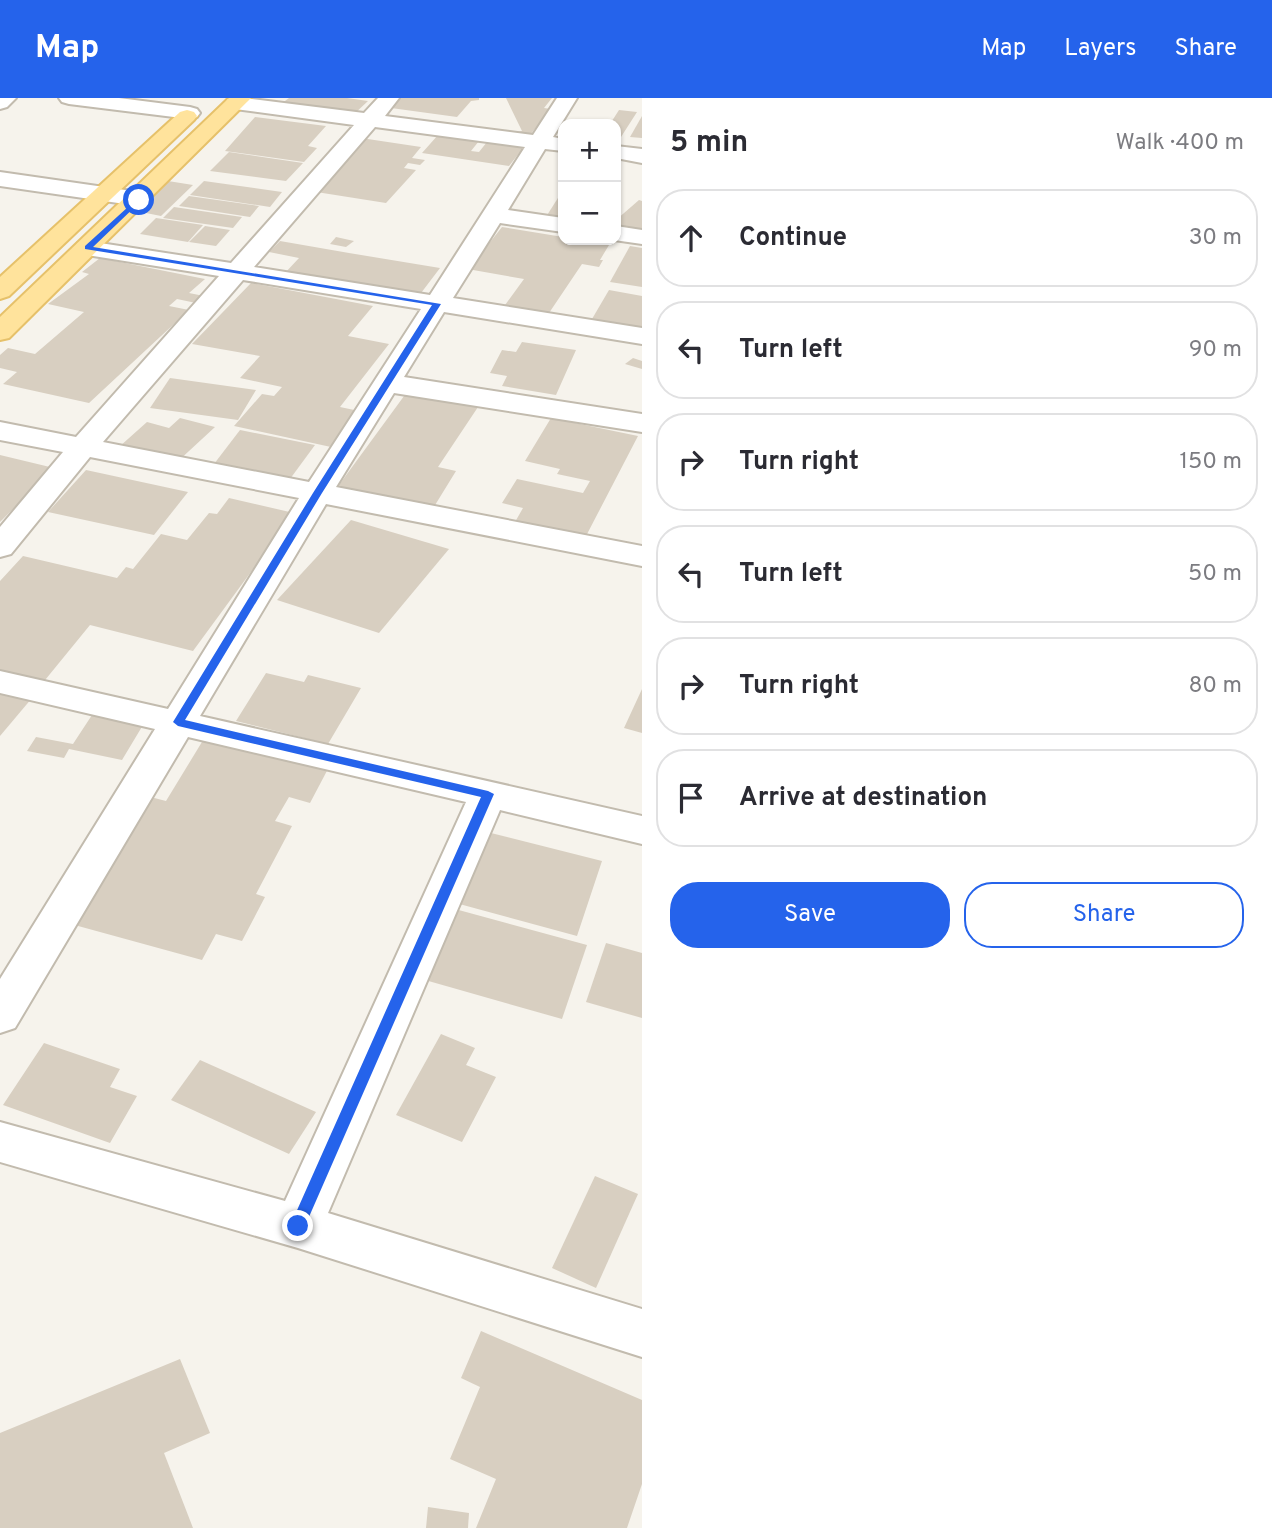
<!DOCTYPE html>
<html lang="en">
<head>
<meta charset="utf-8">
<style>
  body { margin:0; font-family:Overpass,sans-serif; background:#f7f7f7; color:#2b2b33 }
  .controls { position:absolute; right:21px; top:21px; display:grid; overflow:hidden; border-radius:14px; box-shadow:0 2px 5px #0004 }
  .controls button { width:63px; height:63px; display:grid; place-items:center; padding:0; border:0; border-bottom:2px solid #e1e1e2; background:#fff; color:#2b2b33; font:35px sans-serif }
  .stop { position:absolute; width:21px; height:21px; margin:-16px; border:5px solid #2563eb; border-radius:50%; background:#fff }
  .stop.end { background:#2563eb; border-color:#fff; box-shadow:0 2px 7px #0008 }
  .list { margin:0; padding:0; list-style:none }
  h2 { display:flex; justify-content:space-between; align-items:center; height:91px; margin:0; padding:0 28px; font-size:30px }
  h2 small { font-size:23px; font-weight:400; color:#7c7c81 }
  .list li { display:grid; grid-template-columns:46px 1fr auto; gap:21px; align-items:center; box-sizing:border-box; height:98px; margin:0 14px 14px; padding:0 14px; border:2px solid #e1e1e2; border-radius:28px }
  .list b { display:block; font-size:26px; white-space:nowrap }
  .list em { font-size:23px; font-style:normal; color:#7c7c81 }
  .actions { display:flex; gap:14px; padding:21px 28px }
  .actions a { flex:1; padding:16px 0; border:2px solid #2563eb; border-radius:28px; text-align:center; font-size:24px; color:#2563eb }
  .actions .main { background:#2563eb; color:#fff }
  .icon { flex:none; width:38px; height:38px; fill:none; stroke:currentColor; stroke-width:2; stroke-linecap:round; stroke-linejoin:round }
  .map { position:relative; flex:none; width:642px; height:1430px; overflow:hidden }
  header { display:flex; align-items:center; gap:42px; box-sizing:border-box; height:98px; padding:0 35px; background:#2563eb; color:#fff }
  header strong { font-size:33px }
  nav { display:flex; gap:38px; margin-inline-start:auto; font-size:24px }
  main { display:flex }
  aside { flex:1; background:#fff }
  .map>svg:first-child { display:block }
</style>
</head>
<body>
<header>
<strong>Map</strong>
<nav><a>Map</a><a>Layers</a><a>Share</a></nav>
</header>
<main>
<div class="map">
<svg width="642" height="1430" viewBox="0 0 642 1430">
  <rect width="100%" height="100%" fill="#f6f3ec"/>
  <g fill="#d8cfc1">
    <polygon points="289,0 347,0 368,3 353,17 281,6"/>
    <polygon points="400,0 479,0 479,2 471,3 457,19 391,10"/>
    <polygon points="506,0 552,0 544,10 551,11 530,37 512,35 522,33"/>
    <polygon points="619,12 637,14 621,39 616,38 616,26 610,26"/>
    <polygon points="642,18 642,40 630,39"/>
    <polygon points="255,19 326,28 308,48 317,50 304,64 225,53"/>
    <polygon points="438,37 479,43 471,53 479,54 487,44 524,49 509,68 422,55"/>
    <polygon points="361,40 421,49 412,60 425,62 420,67 408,65 404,70 416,72 386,105 310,93"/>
    <polygon points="229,54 303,65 286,83 210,73"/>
    <polygon points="168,83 193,87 161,118 136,113"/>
    <polygon points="204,83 282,94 270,109 190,97"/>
    <polygon points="563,92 563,124 544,122"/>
    <polygon points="189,98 259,108 250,119 179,108"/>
    <polygon points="639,102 642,103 642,133 638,136 616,130 616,122"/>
    <polygon points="174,109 242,119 233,130 163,120"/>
    <polygon points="156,120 203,127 188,144 140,136"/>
    <polygon points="205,128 230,132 216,148 189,144"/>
    <polygon points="502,129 563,139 563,142 609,147 600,162 603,162 599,169 582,166 549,215 505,207 524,181 456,169 474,146 487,148"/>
    <polygon points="336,139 354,143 346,149 330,146"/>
    <polygon points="280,143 349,155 440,170 418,199 285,175 299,160 269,154"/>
    <polygon points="630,148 642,150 642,189 610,184"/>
    <polygon points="100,160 205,181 189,195 204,198 196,205 177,201 169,208 189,212 89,305 3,286 17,274 0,270 0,257 8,250 35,256 84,214 48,206 89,176 82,174"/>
    <polygon points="251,185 373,208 348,238 389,246 340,309 359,313 331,349 234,328 262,296 274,298 282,289 240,280 260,258 192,246"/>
    <polygon points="609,192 642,198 642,230 592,221"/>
    <polygon points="522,244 576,252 556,297 502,288 507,278 490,275 502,252 516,254"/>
    <polygon points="633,260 642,263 642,271 625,266"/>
    <polygon points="170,280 256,292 238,322 150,310"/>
    <polygon points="407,294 478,309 438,369 456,373 432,412 336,391"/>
    <polygon points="180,320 215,329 176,365 119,349 147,324 169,330"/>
    <polygon points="551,320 638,338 585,440 515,424 523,410 502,405 517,381 583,395 590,383 557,376 560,371 525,363"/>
    <polygon points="240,332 315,347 290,381 214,366"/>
    <polygon points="0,357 54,370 0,424"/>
    <polygon points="86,372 188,394 154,437 48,414"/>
    <polygon points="229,400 294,415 193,553 90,527 41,587 0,576 0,483 23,458 117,480 126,469 133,471 161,436 187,442 209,415 217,416"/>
    <polygon points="351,422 449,451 379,535 277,502"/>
    <polygon points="266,575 304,584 308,577 361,590 328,646 236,623"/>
    <polygon points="0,591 32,600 0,638"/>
    <polygon points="642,591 642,635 624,630"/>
    <polygon points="92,617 143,627 122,662 69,651 64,660 27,653 36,639 73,646"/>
    <polygon points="205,639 329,669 310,705 289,699 275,723 292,728 256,796 265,799 242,843 216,836 202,862 49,820 131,694 166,703"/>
    <polygon points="483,733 602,763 577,838 452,804"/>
    <polygon points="455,811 587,847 562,921 425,882"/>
    <polygon points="606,845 642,855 642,920 586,904"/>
    <polygon points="441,936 475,950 466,967 496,979 462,1044 396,1017"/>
    <polygon points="44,945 120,971 110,989 137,998 110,1045 3,1007"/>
    <polygon points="200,962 316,1014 289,1056 171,1002"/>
    <polygon points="595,1078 638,1096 596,1190 552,1170"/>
    <polygon points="481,1233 642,1302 642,1386 627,1430 476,1430 496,1381 450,1361 480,1289 461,1280"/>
    <polygon points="180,1261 210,1335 164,1355 193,1430 0,1430 0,1335"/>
    <polygon points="428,1409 469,1415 468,1430 426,1430"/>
  </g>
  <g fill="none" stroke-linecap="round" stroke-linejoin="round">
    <g stroke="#c2bbae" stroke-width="4">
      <g id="minor">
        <polygon points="0,0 16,0 7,9 0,11"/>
        <polygon points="59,0 119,0 190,9 197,11 200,15 197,19 190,21 69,6 62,4"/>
        <path d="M244,0L364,15L378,0H399L385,18L533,37L557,0H577L553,39L563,41V53L545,51L508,112L563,120V134L500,125L453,200L642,230V246L444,214L404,279L642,316V334L394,295L336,389L642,448V468L326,406L200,618L642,718V746L500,712L328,1115L642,1211V1259L298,1150L0,1064V1024L285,1103L466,704L188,639L15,930L0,935V881L155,631L0,595V573L168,611L299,400L90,359L11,456L0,459V429L63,354L0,342V324L76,339L219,178L87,157L78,155L75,150L78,145L87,143L231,165L354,27L235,11L228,9L225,5L228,1ZM375,29L525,49L430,197L254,169ZM243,182L421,211L309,384L103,344Z"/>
        <polygon points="616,48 642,51 642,65 616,60"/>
        <polygon points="0,74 139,94 147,96 150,101 147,106 139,108 0,88"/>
        <polygon points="616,128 642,132 642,146 614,142"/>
      </g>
    </g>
    <g stroke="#e6c16a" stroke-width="4">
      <g id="major">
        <polygon points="229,0 251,0 9,240 0,242 0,219"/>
        <polygon points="187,12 194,14 197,18 194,22 9,198 0,201 0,179 180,14"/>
      </g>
    </g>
    <use href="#minor" fill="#fff" fill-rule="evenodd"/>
    <use href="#major" fill="#ffe39c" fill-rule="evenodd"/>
  </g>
  <polygon fill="#2563eb" points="139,99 141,103 93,149 441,206 322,395 185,622 488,693 494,696 305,1128 298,1134 290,1128 481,699 178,628 173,624 313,395 432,207 85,151 85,148"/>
</svg>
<div class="controls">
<button>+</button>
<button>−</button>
</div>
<div class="stop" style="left:139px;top:102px"></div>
<div class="stop end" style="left:298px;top:1128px"></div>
</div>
<aside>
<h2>5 min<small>Walk · 400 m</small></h2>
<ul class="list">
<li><svg class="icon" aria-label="ahead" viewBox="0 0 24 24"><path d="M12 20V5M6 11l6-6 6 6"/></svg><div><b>Continue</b></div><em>30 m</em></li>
<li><svg class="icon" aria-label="left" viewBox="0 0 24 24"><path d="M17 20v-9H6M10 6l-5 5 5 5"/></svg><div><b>Turn left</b></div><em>90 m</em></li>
<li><svg class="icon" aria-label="right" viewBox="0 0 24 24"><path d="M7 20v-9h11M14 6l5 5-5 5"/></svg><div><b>Turn right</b></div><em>150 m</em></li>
<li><svg class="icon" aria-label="left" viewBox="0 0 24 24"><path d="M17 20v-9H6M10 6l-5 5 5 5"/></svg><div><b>Turn left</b></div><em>50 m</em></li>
<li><svg class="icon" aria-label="right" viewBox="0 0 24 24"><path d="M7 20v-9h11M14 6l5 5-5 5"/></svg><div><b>Turn right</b></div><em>80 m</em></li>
<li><svg class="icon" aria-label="arrive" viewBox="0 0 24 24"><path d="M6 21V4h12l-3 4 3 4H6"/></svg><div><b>Arrive at destination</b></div></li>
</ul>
<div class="actions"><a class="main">Save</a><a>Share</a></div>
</aside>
</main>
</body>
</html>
